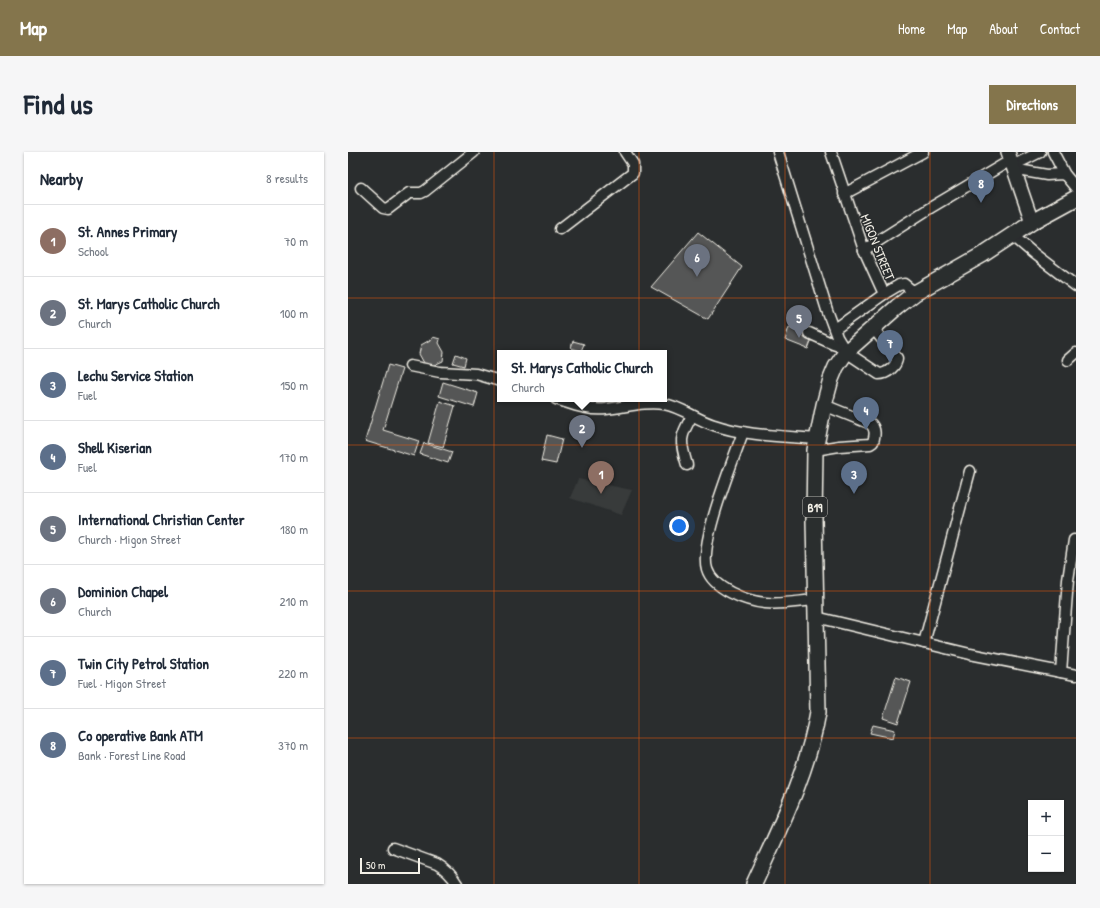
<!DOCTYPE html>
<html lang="en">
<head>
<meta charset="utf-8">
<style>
  body { margin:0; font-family:"Patrick Hand",sans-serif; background:#f6f6f7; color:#1f2937 }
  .controls { position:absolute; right:12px; bottom:12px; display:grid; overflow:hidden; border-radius:0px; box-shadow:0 1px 3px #0004 }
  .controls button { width:36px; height:36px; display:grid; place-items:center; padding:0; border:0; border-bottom:1px solid #e0e1e3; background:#fff; color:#1f2937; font:20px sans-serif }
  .scale { position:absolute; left:12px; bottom:10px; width:60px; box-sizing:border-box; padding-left:4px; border:2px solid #f4f1e8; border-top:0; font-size:11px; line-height:14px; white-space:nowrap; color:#f4f1e8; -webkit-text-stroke:3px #2a2d2e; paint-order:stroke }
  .you { position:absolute; left:331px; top:374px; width:14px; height:14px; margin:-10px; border:3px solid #fff; border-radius:50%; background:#1a73e8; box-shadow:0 0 0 6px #1a73e833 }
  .badge { display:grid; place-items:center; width:26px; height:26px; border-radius:50%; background:#84754c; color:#fff; font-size:13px; font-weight:700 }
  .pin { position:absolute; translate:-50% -33px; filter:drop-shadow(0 1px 2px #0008) }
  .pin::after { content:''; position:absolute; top:21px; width:14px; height:12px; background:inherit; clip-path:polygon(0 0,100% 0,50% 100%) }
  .popup { position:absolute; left:149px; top:198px; width:170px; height:52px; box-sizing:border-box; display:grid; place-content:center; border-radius:0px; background:#fff; filter:drop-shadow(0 1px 3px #0005); font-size:13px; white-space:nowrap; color:#747a83 }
  .popup b { font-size:15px; color:#1f2937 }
  .popup::after { content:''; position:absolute; left:50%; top:100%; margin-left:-8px; border:8px solid transparent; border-top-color:#fff }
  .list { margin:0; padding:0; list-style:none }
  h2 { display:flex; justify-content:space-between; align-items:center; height:52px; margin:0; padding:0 16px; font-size:17px }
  h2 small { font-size:13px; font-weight:400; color:#747a83 }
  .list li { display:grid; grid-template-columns:26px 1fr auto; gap:12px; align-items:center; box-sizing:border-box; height:72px; padding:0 16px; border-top:1px solid #e0e1e3 }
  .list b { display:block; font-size:15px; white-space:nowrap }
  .list p { margin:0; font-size:13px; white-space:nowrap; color:#747a83 }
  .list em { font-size:13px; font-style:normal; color:#747a83 }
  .map { position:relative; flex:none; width:728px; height:732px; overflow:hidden; border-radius:0px }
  header { display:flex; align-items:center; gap:24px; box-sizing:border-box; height:56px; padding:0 20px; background:#84754c; color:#fff }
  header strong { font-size:19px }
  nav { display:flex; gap:22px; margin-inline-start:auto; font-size:14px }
  .intro { display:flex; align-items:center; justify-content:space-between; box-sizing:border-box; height:96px; padding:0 24px }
  h1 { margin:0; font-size:28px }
  .button { padding:10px 18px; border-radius:0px; background:#84754c; color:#fff; font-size:14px; font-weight:700 }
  main { display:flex; gap:24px; padding:0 24px }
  aside { flex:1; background:#fff; border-radius:0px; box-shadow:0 1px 3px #0004 }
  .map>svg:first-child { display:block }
</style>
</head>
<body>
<header>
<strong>Map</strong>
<nav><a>Home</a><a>Map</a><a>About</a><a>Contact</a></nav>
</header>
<div class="intro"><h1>Find us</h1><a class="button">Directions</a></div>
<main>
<aside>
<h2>Nearby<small>8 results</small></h2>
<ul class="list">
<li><span class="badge" style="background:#8d6e63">1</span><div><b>St. Annes Primary</b><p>School</p></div><em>70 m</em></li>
<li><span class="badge" style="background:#6b7280">2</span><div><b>St. Marys Catholic Church</b><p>Church</p></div><em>100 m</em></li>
<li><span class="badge" style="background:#5c6f8a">3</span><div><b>Lechu Service Station</b><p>Fuel</p></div><em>150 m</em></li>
<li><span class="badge" style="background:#5c6f8a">4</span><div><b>Shell Kiserian</b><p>Fuel</p></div><em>170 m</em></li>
<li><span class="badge" style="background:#6b7280">5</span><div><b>International Christian Center</b><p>Church · Migon Street</p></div><em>180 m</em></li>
<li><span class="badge" style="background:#6b7280">6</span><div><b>Dominion Chapel</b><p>Church</p></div><em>210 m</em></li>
<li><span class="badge" style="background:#5c6f8a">7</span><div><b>Twin City Petrol Station</b><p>Fuel · Migon Street</p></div><em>220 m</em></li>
<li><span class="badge" style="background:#5c6f8a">8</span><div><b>Co operative Bank ATM</b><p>Bank · Forest Line Road</p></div><em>370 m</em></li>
</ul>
</aside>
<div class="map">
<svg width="728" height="732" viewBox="0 0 728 732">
  <rect width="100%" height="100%" fill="#2a2d2e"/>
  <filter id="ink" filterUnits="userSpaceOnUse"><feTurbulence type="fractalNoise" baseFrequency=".025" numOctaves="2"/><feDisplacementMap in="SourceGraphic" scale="8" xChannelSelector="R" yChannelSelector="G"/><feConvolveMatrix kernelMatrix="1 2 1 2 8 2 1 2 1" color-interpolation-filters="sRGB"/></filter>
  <g filter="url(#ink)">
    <polygon fill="#373a3a" points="230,327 284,338 273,363 222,346"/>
    <g fill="#555756" stroke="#f4f1e8">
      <polygon points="350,80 394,115 360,167 303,135"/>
      <polygon points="441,175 465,184 460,197 437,188"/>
      <polygon points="85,185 92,187 91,191 96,200 95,209 84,214 75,214 76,211 71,202 73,193 82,188 83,189"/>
      <polygon points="225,189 236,192 233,199 223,196"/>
      <polygon points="108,202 118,206 116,214 105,211"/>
      <polygon points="40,213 54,217 35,278 71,289 66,304 17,289"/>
      <polygon points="95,230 130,241 126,255 91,244"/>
      <polygon points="92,249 107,254 95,295 80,291"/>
      <polygon points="199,283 214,287 208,312 193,309"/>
      <polygon points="76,291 104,300 100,311 72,302"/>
      <polygon points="548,525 563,530 550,571 535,566"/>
      <polygon points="525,573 547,578 545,586 522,581"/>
    </g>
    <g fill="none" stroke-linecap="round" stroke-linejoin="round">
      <g stroke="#f4f1e8" stroke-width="13">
        <g id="minor">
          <path d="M430,0L479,158L489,185L498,200L531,222C539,222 549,214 549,206L525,176"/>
          <polyline points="483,0 516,98 536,142 487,177"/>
          <polyline points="705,0 717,23"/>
          <polyline points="664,14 692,0"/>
          <polyline points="666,19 676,19 699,23 714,22 718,24 728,36"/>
          <polyline points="13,36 35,56 40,57 61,41 73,41 77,39 126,0"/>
          <polyline points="496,42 575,0"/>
          <polyline points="212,77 285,21 285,12 277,0"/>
          <polyline points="664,83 685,101 728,134"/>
          <polyline points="516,98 582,56 663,8"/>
          <polyline points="536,142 551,133 556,132 567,141"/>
          <polyline points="461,181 485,192 494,195"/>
          <polyline points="720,208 728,201"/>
          <polyline points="62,214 92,220 128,222 152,229"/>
          <path d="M208,247C224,252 241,259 258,257C278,255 296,249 316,252C334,255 349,268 366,273C398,284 435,284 468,287"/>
          <path d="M395,280C385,310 351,390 359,417C365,437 398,449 417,451C433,453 452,449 468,448"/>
          <path d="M467,298L491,294L522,292L525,290C527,283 528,278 523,272L476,253"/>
          <path d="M339,313C332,289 331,286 344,264"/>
          <polyline points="468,465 622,502 728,523"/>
          <polyline points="576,491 622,319"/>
          <polyline points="713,520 720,428 726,388"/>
          <path d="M45,696L89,712C99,718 104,723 109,732"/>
        </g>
      </g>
      <g stroke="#f4f1e8" stroke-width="16">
        <polyline id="major" points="660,0 684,70"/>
      </g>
      <g stroke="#f4f1e8" stroke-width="18">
        <path id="highway" d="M406,732C431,677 460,620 470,560L466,368L467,298L476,253L483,227L488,215L498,200L549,155L567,141L634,103L684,70L728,46"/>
      </g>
      <use href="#minor" stroke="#2a2d2e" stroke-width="10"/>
      <use href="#major" stroke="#2a2d2e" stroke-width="13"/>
      <use href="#highway" stroke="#2a2d2e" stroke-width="15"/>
    </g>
  </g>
  <path fill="none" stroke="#e8590c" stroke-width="1" stroke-opacity="0.55" d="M146,0V732M291,0V732M437,0V732M582,0V732M0,146H728M0,293H728M0,439H728M0,586H728"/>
  <g text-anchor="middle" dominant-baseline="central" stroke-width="3" stroke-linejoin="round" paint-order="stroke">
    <rect fill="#2a2d2e" stroke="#b7b6b0" stroke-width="1" x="455" y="345" width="24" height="20" rx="3"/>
    <g font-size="12" font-weight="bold" fill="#f4f1e8">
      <text x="467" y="355">B19</text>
    </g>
    <g font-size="13" fill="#f4f1e8" stroke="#2a2d2e">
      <text transform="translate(530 95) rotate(68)">MIGON STREET</text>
    </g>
  </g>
</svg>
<div class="controls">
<button>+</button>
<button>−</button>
</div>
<div class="scale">50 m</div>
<div class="you"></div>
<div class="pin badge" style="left:253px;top:342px;background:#8d6e63">1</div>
<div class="pin badge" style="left:234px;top:296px;background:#6b7280">2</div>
<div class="popup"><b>St. Marys Catholic Church</b>Church</div>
<div class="pin badge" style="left:506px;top:342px;background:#5c6f8a">3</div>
<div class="pin badge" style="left:518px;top:278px;background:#5c6f8a">4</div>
<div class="pin badge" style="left:451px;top:186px;background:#6b7280">5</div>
<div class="pin badge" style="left:349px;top:125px;background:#6b7280">6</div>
<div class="pin badge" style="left:542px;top:211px;background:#5c6f8a">7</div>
<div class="pin badge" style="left:633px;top:51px;background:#5c6f8a">8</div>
</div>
</main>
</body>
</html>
